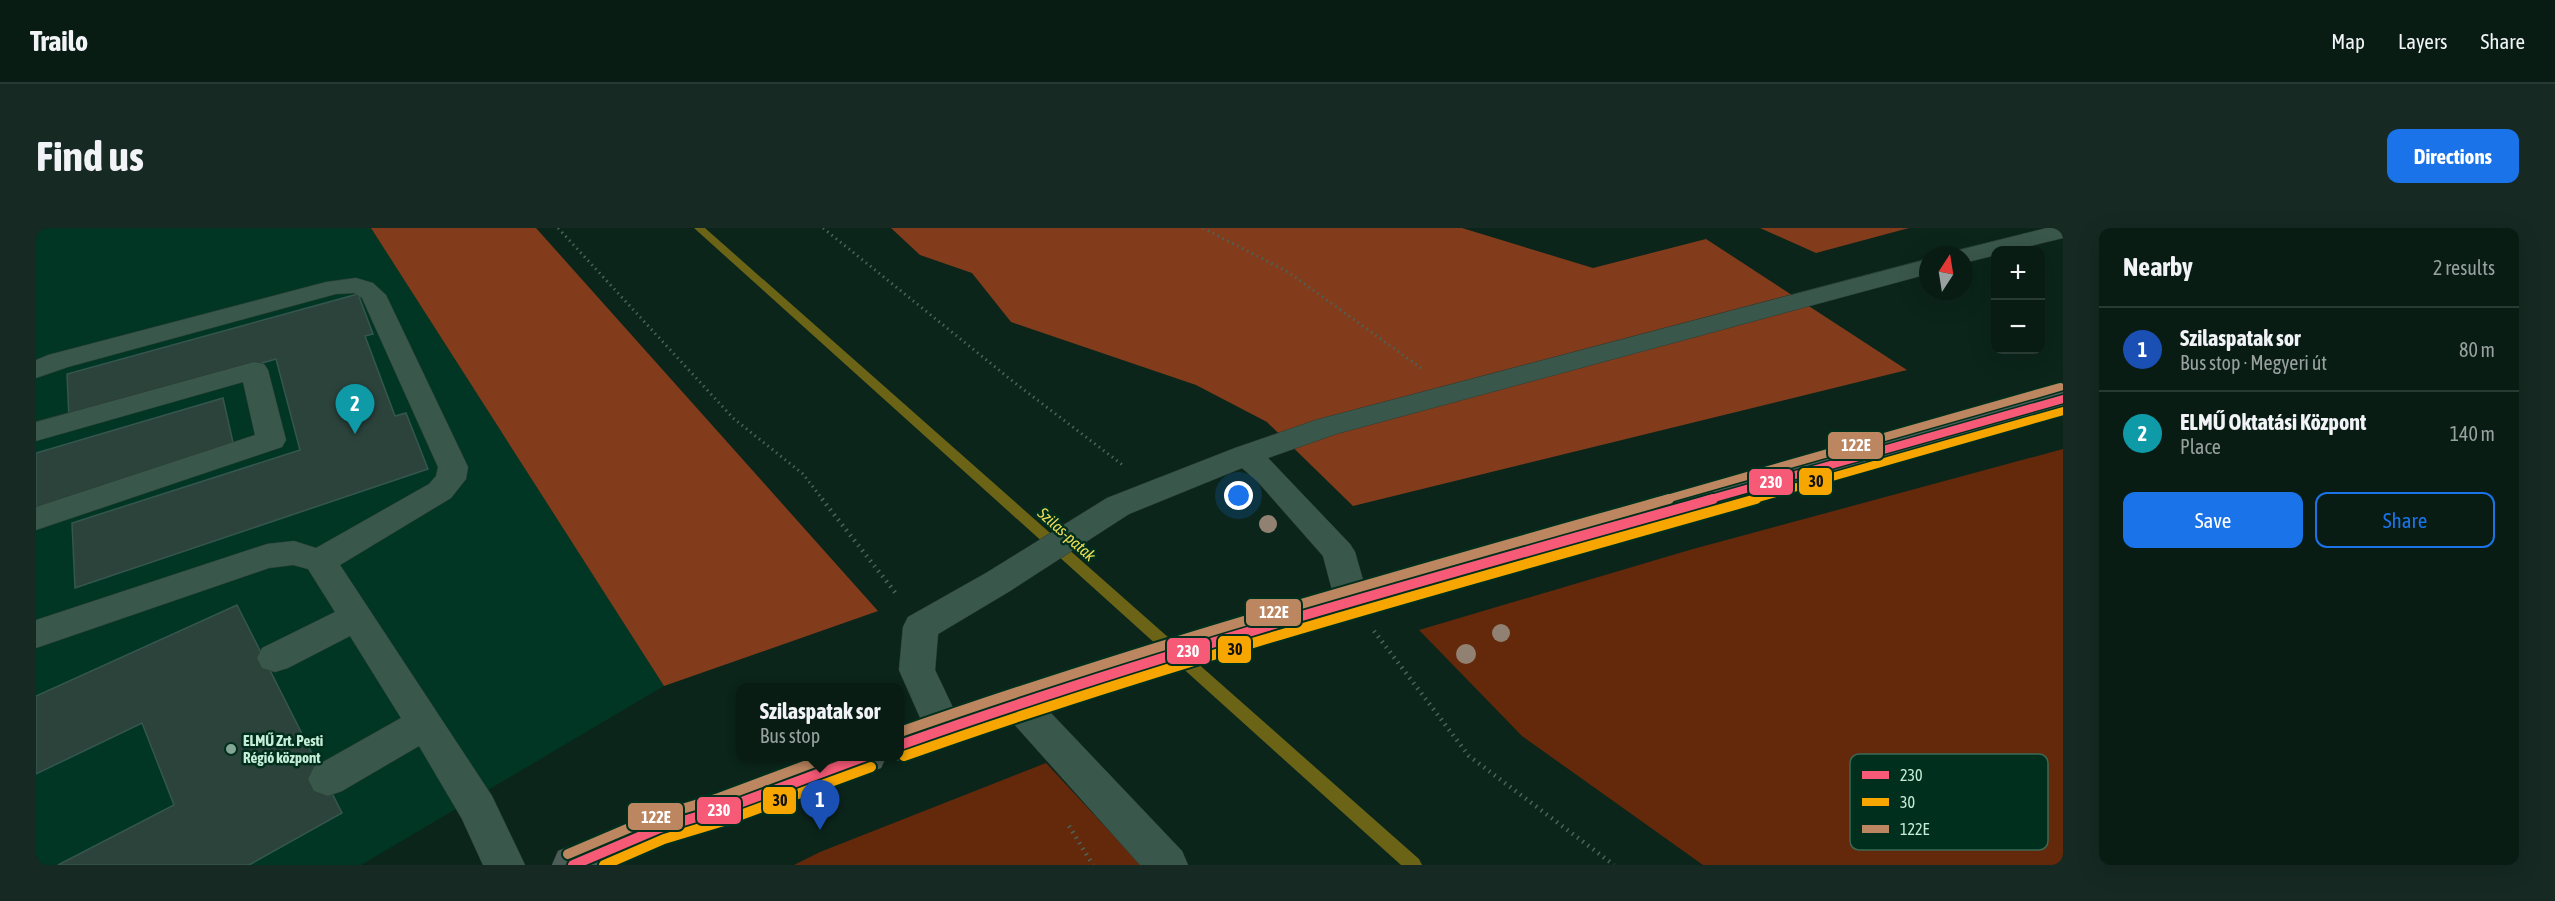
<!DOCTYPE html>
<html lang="en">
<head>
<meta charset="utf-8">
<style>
  body { margin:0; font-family:"Asap Condensed",sans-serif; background:#162922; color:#f1f3f6 }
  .controls { position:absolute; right:18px; top:18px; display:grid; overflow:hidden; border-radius:12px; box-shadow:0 6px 24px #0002 }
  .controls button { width:54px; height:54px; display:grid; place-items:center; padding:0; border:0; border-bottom:2px solid #293a34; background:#081c14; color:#f1f3f6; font:30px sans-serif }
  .compass { position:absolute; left:1883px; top:18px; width:54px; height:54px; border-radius:50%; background:#081c14; box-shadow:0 6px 24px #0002; rotate:12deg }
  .you { position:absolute; left:1203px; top:268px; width:21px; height:21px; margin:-15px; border:4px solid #fff; border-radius:50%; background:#1a73e8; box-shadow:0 0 0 9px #1a73e833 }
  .badge { display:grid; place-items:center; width:39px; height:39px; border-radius:50%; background:#1a73e8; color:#fff; font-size:20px; font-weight:700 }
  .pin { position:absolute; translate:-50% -50px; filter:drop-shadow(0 2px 3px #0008) }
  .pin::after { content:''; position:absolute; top:32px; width:21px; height:18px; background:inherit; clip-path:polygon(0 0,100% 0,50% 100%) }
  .popup { position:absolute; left:700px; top:455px; width:168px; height:78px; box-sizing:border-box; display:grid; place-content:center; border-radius:12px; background:#081c14; filter:drop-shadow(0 2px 4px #0005); font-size:20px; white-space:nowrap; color:#98a1a0 }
  .popup b { font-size:22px; color:#f1f3f6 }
  .popup::after { content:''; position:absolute; left:50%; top:100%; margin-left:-12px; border:12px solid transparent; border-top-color:#081c14 }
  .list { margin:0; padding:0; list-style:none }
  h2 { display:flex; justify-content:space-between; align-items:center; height:78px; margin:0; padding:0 24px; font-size:26px }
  h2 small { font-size:20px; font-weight:400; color:#98a1a0 }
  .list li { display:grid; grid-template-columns:39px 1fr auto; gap:18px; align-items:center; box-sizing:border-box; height:84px; padding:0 24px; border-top:2px solid #293a34 }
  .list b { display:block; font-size:22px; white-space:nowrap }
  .list p { margin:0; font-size:20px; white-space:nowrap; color:#98a1a0 }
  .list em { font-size:20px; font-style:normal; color:#98a1a0 }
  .actions { display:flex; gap:12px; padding:18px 24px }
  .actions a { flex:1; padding:14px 0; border:2px solid #1a73e8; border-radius:12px; text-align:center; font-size:21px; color:#1a73e8 }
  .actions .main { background:#1a73e8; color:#fff }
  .map { position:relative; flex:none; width:2027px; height:637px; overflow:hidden; border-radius:12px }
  header { display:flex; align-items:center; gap:36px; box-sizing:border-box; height:84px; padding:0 30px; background:#081c14; border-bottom:2px solid #293a34 }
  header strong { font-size:28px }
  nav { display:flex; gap:33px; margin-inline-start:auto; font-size:21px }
  .intro { display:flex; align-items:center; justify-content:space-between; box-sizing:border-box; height:144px; padding:0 36px }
  h1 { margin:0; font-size:42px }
  .button { padding:15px 27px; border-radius:12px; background:#1a73e8; color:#fff; font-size:21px; font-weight:700 }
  main { display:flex; gap:36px; padding:0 36px }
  aside { flex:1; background:#081c14; border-radius:12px; box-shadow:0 6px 24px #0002 }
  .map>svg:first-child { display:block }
</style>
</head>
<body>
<header>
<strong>Trailo</strong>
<nav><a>Map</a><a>Layers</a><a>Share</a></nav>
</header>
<div class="intro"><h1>Find us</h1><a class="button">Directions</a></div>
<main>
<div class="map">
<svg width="2027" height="637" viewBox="0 0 2027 637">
  <rect width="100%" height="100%" fill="#0b251b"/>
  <polygon fill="#023624" points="0,0 335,0 628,458 325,637 0,637"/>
  <g fill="#64290a">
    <polygon points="2027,221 2027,637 1667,637 1486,508 1383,402 1657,321"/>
    <polygon points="1010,535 1105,637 758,637 784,624"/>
  </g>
  <g fill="#823c1b">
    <polygon points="335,0 500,0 842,383 628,458"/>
    <polygon points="855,0 1426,0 1557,40 1670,11 1871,142 1317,278 1231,194 1160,157 975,94 936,45 884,27"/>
    <polygon points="1724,0 1873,0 1780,25"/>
  </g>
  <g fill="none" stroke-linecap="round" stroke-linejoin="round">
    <polygon fill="#6b6417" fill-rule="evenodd" points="658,0 669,0 1383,631 1386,637 1365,637"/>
  </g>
  <g fill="#2c433c" stroke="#35564e" stroke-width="1.5">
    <polygon points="322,66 337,106 329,108 359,188 370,185 392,241 39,360 36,295 264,222 240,131 33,191 31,146"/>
    <polygon points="187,170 198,219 0,280 0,225"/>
    <polygon points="201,377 306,585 213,637 22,637 138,577 106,495 0,546 0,468"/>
  </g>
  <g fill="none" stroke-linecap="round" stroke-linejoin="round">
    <g stroke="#2b3e35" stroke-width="1">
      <g id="minor">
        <polygon points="2011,0 2027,0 2027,10 1978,22 1960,22 1960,27 1928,35 1928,27 1917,27 1919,23"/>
        <polygon points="1892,31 1892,46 1300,206 1232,230 1314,316 1319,324 1333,373 1328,382 1316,386 1304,382 1299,373 1287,328 1221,253 1206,240 1093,286 974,363 902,406 899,442 927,501 922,512 908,517 894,512 863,442 867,399 872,389 950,345 1071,270 1199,220 1280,192"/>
        <polygon points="320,50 337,55 350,67 432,239 430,251 415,270 304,337 456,568 489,637 447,637 426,591 383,518 306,563 292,568 278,563 272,551 278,539 365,490 314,408 252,440 239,444 226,440 221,430 226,420 299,384 272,341 257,337 233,340 0,420 0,392 231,316 258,313 280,320 393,256 400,248 402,239 326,70 318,65 300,66 32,139 0,150 0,132 12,127 290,54"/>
        <polygon points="218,134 228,136 232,142 250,212 246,219 0,302 0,279 219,207 207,154 0,213 0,194"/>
        <polygon points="982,460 995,464 1146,623 1152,637 1104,637 969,486 963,475 969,464"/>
      </g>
    </g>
    <g stroke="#2b3e35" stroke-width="1">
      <polygon id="major" points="2027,162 2027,180 1319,385 990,488 864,533 850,529 845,540 687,599 632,616 584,637 516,637 522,623 624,582 687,563 783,528 864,528 864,501 982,460 1316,360"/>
    </g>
    <g stroke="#4b6359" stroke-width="3" stroke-dasharray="1.5 4" stroke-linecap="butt">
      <polyline points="522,0 697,190 767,246 787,272"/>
      <polyline points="787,0 979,155 1088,238"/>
      <polyline points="1167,0 1252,44 1385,140"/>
    </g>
    <g stroke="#4b6359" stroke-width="4.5" stroke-dasharray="1.5 5" stroke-linecap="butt">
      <polyline points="786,271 862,368"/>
      <polyline points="1338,403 1433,528 1578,637"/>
      <polyline points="1033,598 1057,637"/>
    </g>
    <use href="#minor" fill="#3a574b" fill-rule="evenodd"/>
    <use href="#major" fill="#4c5d58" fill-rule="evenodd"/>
    <g stroke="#00301d" stroke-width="11">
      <polyline id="bus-1-far1" points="1671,272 2027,171"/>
    </g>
    <g stroke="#00301d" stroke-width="14">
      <g id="bus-1">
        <path d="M864,517C1131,422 1404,348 1677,271"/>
        <polyline points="537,637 624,600 687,581 830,528"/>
      </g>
    </g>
    <g stroke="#00301d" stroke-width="11">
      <polyline id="bus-2-far1" points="1715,272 2027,183"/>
    </g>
    <g stroke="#00301d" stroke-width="14">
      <g id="bus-2">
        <path d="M868,528C1147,429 1435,352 1720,271"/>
        <polyline points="568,637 628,611 691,592 835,539"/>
      </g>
    </g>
    <g stroke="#00301d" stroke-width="11">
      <polyline id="bus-3-far1" points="1627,272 2024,159"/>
    </g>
    <g stroke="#00301d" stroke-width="14">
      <g id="bus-3">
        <path d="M864,504C1117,415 1375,344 1633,271"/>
        <polyline points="532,626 619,589 683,570 795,528"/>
      </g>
    </g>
    <use href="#bus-1-far1" stroke="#f75a77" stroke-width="8"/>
    <use href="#bus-1" stroke="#f75a77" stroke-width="10"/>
    <use href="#bus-2-far1" stroke="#f7a600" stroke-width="8"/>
    <use href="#bus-2" stroke="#f7a600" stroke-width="10"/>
    <use href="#bus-3-far1" stroke="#bb8660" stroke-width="8"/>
    <use href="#bus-3" stroke="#bb8660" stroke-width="10"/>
  </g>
  <g fill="#918172">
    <circle cx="1232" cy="296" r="9"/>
    <circle cx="1465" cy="405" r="9"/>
    <circle cx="1430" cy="426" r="10"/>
  </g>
  <circle fill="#84a795" stroke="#00301d" stroke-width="2" cx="195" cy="521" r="6"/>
  <g text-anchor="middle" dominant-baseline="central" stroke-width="5" stroke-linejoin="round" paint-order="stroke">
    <g font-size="15" font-weight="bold" fill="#c5edd7" stroke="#00301d" text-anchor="start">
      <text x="207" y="512">ELMŰ Zrt. Pesti<tspan x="207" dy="17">Régió központ</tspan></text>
    </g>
    <g font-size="16" font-style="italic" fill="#f0de55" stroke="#00301d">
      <text transform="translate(1031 306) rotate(42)">Szilas-patak</text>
    </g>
  </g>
  <rect x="1814" y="526" width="198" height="96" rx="9" fill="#00301d" stroke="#3b6955" stroke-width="1.5"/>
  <rect x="1826" y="543" width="27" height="8" fill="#f75a77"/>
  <rect x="1826" y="570" width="27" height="8" fill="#f7a600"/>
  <rect x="1826" y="597" width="27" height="8" fill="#bb8660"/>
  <g font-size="16" fill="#c5edd7">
    <text x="1864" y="553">230</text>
    <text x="1864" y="580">30</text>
    <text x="1864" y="607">122E</text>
  </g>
  <g stroke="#00301d" stroke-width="2">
    <rect x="1791" y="203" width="57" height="29" rx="6" fill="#bb8660"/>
    <rect x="1762" y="239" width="35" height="29" rx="6" fill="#f7a600"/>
    <rect x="1712" y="240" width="46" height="28" rx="6" fill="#f75a77"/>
    <rect x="1209" y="370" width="57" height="29" rx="6" fill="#bb8660"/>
    <rect x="1181" y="407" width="35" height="29" rx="6" fill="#f7a600"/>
    <rect x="1130" y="409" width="45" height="28" rx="6" fill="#f75a77"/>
    <rect x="726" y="558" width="35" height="29" rx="6" fill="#f7a600"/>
    <rect x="660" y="568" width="46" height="29" rx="6" fill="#f75a77"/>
    <rect x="591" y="574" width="57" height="29" rx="6" fill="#bb8660"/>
  </g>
  <g font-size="16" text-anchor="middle" font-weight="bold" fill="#fff">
    <text x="1820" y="223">122E</text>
    <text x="1735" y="260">230</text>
    <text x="1238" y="390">122E</text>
    <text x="1152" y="429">230</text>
    <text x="683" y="588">230</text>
    <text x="620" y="595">122E</text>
  </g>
  <g font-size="16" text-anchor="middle" font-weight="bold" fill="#111">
    <text x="1780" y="259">30</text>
    <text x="1199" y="427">30</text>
    <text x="744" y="578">30</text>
  </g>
</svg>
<div class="controls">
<button>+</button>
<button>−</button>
</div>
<svg class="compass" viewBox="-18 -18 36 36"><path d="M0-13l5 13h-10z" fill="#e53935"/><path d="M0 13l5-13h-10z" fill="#98a1a0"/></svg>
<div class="you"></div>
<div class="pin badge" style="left:784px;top:602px;background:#1a4fb4">1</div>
<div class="popup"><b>Szilaspatak sor</b>Bus stop</div>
<div class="pin badge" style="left:319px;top:206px;background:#0f9aa8">2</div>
</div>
<aside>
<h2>Nearby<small>2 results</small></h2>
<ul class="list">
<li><span class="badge" style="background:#1a4fb4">1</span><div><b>Szilaspatak sor</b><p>Bus stop · Megyeri út</p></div><em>80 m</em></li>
<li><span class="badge" style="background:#0f9aa8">2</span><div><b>ELMŰ Oktatási Központ</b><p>Place</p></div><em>140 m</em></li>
</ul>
<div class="actions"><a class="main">Save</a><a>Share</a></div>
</aside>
</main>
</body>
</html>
